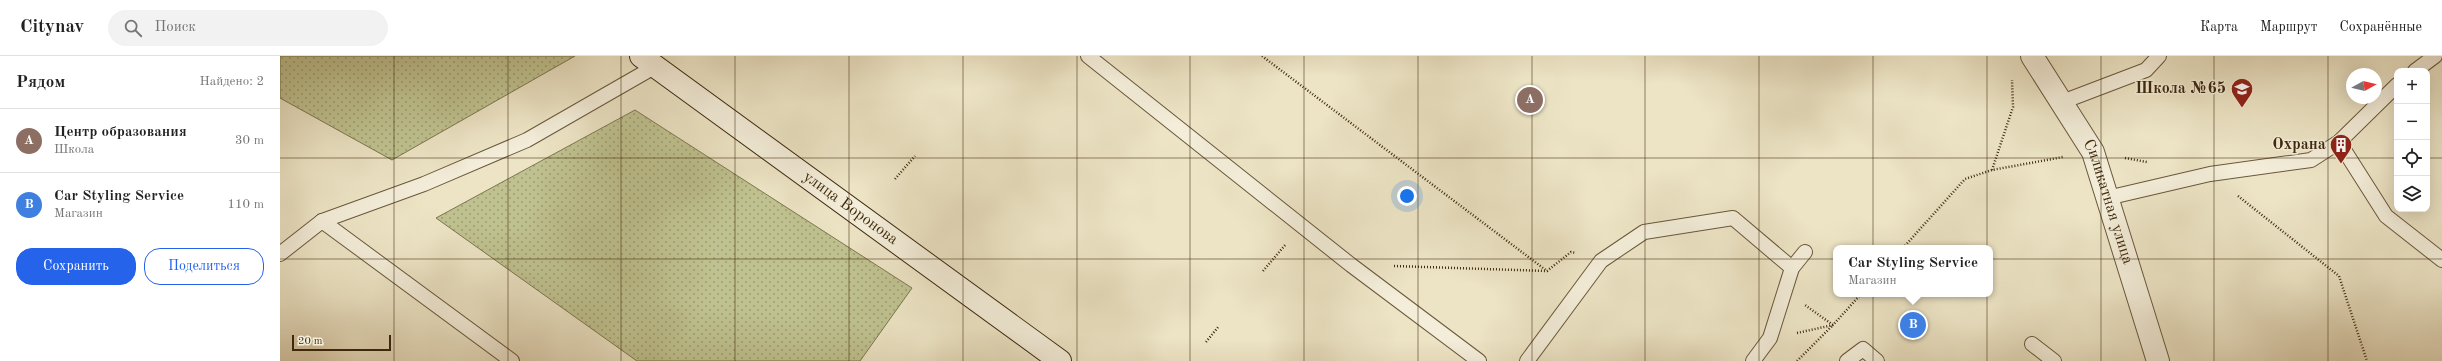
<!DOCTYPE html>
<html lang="ru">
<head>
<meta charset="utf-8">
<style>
  body { margin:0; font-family:"Old Standard TT",serif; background:#f2f2f2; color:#222 }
  .controls { position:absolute; right:12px; top:12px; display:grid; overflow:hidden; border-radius:8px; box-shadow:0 4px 16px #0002 }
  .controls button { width:36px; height:36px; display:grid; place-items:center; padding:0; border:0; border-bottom:1px solid #e0e0e0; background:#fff; color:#222; font:20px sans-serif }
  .compass { position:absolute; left:2066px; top:12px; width:36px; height:36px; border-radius:50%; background:#fff; box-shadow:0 4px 16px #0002; rotate:82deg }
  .scale { position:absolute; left:12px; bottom:10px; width:99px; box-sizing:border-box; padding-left:4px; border:2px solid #3e290d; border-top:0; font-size:11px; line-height:14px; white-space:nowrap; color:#3e290d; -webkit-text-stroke:3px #f3edd9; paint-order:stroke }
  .you { position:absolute; left:1127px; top:140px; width:14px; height:14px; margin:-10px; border:3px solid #fff; border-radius:50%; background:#1a73e8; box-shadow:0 0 0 6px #1a73e833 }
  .badge { display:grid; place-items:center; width:26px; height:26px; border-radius:50%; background:#2563eb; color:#fff; font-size:13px; font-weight:700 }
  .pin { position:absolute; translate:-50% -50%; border:2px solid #fff; box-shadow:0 1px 4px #0006 }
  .popup { position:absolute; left:1553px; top:189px; width:160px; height:52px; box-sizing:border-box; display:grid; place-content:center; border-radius:8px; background:#fff; filter:drop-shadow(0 1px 3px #0005); font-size:13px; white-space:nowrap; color:#767676 }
  .popup b { font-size:15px; color:#222 }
  .popup::after { content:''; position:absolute; left:50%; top:100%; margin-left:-8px; border:8px solid transparent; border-top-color:#fff }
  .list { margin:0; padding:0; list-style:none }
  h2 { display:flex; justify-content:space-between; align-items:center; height:52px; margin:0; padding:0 16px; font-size:17px }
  h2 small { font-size:13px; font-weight:400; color:#767676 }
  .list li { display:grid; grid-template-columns:26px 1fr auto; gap:12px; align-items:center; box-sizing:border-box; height:64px; padding:0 16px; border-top:1px solid #e0e0e0 }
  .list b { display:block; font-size:15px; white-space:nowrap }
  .list p { margin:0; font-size:13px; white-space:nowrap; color:#767676 }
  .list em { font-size:13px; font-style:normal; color:#767676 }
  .actions { display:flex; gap:8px; padding:12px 16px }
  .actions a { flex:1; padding:9px 0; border:1px solid #2563eb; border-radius:16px; text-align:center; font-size:14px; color:#2563eb }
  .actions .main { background:#2563eb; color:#fff }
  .icon { flex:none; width:22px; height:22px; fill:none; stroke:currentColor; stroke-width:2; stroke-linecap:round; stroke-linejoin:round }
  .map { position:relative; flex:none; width:2162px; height:305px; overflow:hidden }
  header { display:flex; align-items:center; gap:24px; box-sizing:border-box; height:56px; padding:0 20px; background:#fff; border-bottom:1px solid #e0e0e0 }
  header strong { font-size:19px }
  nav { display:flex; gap:22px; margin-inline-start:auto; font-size:14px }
  .search { width:280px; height:36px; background:#f2f2f2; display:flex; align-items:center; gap:10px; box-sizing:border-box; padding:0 14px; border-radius:22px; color:#767676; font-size:15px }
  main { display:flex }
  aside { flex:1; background:#fff }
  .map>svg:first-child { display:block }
</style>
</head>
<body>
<header>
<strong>Citynav</strong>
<div class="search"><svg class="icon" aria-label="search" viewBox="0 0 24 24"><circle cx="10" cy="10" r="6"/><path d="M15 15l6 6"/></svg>Поиск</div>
<nav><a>Карта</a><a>Маршрут</a><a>Сохранённые</a></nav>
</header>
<main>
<aside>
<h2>Рядом<small>Найдено: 2</small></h2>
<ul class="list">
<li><span class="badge" style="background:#8d6e63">A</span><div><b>Центр образования</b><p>Школа</p></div><em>30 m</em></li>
<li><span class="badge" style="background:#3f7fe0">B</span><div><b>Car Styling Service</b><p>Магазин</p></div><em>110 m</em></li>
</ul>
<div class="actions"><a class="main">Сохранить</a><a>Поделиться</a></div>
</aside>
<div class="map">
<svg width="2162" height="305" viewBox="0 0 2162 305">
  <defs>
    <pattern id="grass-dots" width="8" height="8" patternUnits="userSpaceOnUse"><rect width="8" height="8" fill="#bfc290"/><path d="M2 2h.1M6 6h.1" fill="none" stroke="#9d9e74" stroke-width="1.8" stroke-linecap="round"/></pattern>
  </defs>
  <rect width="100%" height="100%" fill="#ece4c5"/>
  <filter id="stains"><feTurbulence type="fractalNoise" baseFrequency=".005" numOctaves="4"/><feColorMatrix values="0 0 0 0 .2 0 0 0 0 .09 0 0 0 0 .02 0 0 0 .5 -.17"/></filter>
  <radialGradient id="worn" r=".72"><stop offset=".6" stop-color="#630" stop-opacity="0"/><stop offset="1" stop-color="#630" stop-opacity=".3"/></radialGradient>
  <g fill="url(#grass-dots)" stroke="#7e764e">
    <polygon points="0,0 295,0 112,104 0,42"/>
    <polygon points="355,54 632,232 580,305 357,305 156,162"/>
  </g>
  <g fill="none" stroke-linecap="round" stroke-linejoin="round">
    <g stroke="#6a583b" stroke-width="16">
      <g id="lane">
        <polyline points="808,0 1071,209 1199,305"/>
        <polyline points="2135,15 2155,0"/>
        <polyline points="2117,29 2059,86 2106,160 2162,204"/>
        <polyline points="1782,46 1866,14 1879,0"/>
        <polyline points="1827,142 1930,118 2031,104 2059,86"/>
        <polyline points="42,165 232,305"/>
        <polyline points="0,198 42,165 144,128 247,84 376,10"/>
        <polyline points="1752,288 1774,305"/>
        <polyline points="1247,305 1321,205 1364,176 1453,162 1512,212"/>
        <polyline points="1473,305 1490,282 1512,212 1525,196"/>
        <polyline points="1567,305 1583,293 1597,305"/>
      </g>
    </g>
    <g stroke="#6a583b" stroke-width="24">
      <g id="street">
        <path id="s1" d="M1752,0L1813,96L1878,305"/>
      </g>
    </g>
    <g stroke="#3e290d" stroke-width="24">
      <g id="secondary">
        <path id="s2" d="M361,0L780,305"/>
      </g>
    </g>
    <g stroke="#3e290d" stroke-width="2.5" stroke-dasharray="1 2" stroke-linecap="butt">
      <polyline points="982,0 1267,215"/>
      <polyline points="1845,102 1867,106"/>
      <polyline points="1712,114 1733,51 1732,24"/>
      <polyline points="615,123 635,100"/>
      <polyline points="1958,140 2059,220 2087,305"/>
      <polyline points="1623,192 1685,123 1712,114 1783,101"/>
      <polyline points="1114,210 1267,215 1291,196 1296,197"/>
      <polyline points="983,215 1006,188"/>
      <polyline points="1517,277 1553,269 1581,238"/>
      <polyline points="926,286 939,270"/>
      <polyline points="1517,305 1553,269 1525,249"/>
    </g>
    <use href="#lane" stroke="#f3edd9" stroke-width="14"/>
    <use href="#street" stroke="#f3edd9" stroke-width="22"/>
    <use href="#secondary" stroke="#f3edd9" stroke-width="22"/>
  </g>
  <path fill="none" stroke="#3e290d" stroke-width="1" stroke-opacity="0.55" d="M114,0V305M228,0V305M341,0V305M455,0V305M569,0V305M683,0V305M797,0V305M910,0V305M1024,0V305M1138,0V305M1252,0V305M1365,0V305M1479,0V305M1593,0V305M1707,0V305M1821,0V305M1934,0V305M2048,0V305M0,102H2117M2147,102H2162M0,203H2162"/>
  <defs>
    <g id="school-pin" transform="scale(1.15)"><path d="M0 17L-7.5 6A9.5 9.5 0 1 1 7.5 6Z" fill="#8f2418" stroke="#f3edd9"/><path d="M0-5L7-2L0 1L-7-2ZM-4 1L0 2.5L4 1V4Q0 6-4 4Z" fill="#fff"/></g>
    <g id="building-pin" transform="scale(1.15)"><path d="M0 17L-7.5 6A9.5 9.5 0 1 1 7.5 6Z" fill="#8f2418" stroke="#f3edd9"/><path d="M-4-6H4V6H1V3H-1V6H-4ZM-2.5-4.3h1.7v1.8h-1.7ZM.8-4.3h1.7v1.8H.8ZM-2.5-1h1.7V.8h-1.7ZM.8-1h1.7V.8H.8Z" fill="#fff"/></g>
  </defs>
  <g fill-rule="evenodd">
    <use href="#school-pin" x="1962" y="33"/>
    <use href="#building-pin" x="2061" y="89"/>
  </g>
  <g text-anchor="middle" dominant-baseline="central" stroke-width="3" stroke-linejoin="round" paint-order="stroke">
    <g font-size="16" font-weight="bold" fill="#3e290d" stroke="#f3edd9" text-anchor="end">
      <text x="1946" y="33">Школа №65</text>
      <text x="2046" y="89">Охрана</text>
    </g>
    <g font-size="16" fill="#3e290d" stroke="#f3edd9">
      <text stroke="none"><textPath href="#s1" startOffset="166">Силикатная улица</textPath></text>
      <text stroke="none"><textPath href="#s2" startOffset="259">улица Воронова</textPath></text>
    </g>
  </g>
  <rect width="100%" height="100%" filter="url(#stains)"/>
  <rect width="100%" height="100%" fill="url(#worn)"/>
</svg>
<div class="controls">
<button>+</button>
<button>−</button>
<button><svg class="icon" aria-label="locate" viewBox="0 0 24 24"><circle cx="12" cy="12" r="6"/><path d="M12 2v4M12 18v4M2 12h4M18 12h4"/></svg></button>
<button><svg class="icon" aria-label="layers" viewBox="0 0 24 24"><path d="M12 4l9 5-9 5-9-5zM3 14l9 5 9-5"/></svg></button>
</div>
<svg class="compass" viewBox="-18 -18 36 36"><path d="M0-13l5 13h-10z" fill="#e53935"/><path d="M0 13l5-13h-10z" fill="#767676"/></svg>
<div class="scale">20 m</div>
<div class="you"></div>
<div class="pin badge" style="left:1250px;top:44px;background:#8d6e63">A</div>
<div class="pin badge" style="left:1633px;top:269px;background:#3f7fe0">B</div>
<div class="popup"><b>Car Styling Service</b>Магазин</div>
</div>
</main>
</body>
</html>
